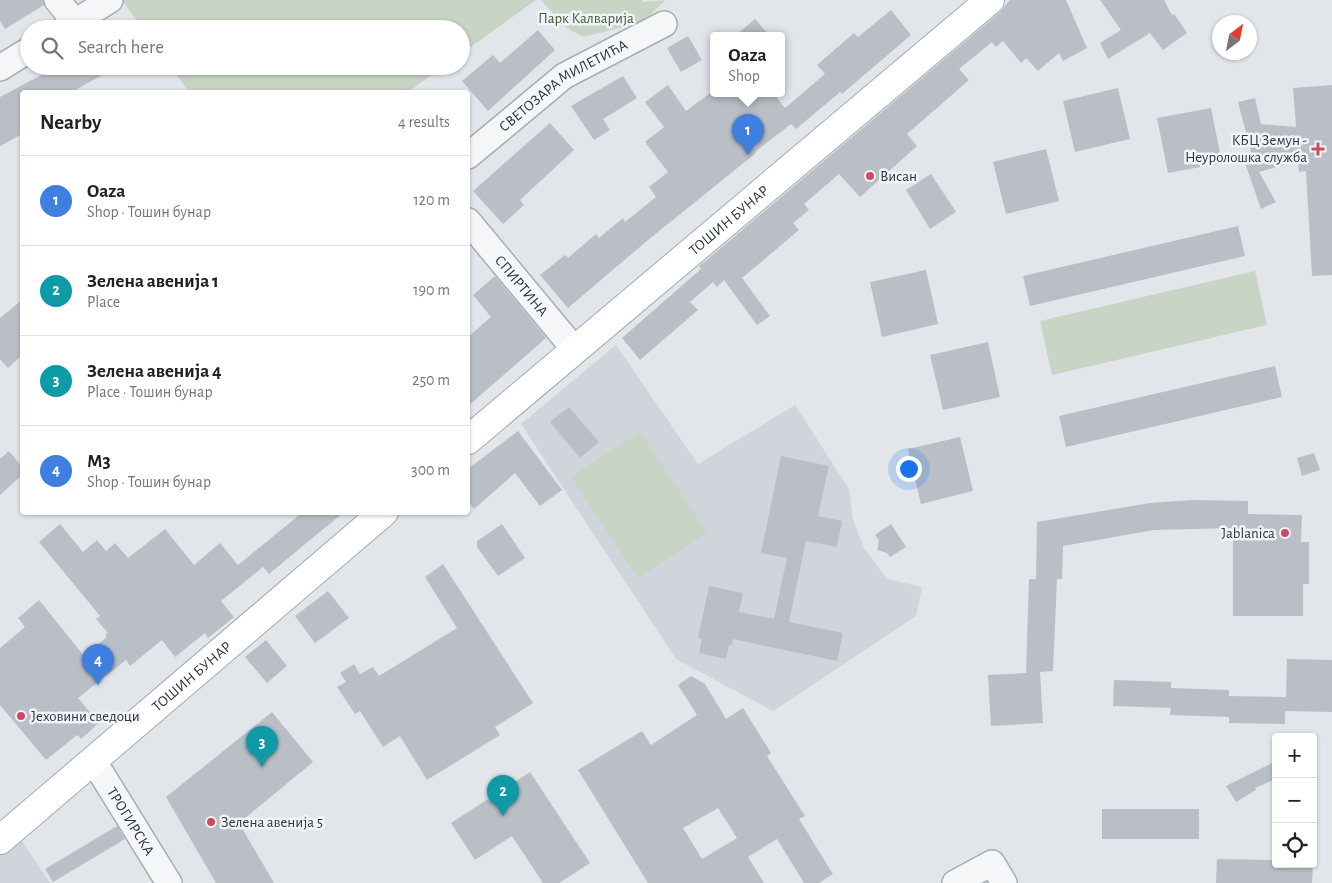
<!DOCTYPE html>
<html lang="en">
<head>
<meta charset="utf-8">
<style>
  body { margin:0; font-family:"Alegreya Sans",sans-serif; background:#f6f6f6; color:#222 }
  .controls { position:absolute; right:15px; bottom:15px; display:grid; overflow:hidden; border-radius:5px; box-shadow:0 1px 4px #0004 }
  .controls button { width:45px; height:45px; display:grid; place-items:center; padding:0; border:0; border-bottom:1px solid #e0e0e0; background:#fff; color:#222; font:25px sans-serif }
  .compass { position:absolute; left:1212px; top:15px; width:45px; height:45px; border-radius:50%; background:#fff; box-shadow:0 1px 4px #0004; rotate:32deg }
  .you { position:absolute; left:908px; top:468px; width:18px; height:18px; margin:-12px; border:4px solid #fff; border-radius:50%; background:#1a73e8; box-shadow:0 0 0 8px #1a73e833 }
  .badge { display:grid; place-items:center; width:32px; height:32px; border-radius:50%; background:#0f766e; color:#fff; font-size:16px; font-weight:700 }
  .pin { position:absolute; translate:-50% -41px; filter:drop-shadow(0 1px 2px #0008) }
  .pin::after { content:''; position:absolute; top:26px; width:18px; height:15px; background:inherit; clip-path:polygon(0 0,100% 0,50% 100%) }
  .popup { position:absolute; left:710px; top:32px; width:75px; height:65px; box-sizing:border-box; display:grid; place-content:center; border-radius:5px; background:#fff; filter:drop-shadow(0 1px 4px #0005); font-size:16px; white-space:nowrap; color:#767676 }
  .popup b { font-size:19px; color:#222 }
  .popup::after { content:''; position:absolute; left:50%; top:100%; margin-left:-10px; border:10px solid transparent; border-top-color:#fff }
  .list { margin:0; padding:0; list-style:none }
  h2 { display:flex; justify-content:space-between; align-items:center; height:65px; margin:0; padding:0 20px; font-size:21px }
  h2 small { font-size:16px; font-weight:400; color:#767676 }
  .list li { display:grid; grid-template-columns:32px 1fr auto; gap:15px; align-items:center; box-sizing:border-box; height:90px; padding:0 20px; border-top:1px solid #e0e0e0 }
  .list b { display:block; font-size:19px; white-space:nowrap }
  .list p { margin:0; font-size:16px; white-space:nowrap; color:#767676 }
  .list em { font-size:16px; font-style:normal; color:#767676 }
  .icon { flex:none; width:28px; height:28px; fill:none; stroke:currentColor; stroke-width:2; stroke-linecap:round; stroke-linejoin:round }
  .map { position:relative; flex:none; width:1332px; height:883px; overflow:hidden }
  .search { position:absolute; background:#fff; box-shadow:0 1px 4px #0004; left:20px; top:20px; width:450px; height:55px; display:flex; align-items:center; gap:12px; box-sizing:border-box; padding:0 18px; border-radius:28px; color:#767676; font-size:19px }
  .panel { position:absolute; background:#fff; box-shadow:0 1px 4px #0004; left:20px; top:90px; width:450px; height:425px; border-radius:5px }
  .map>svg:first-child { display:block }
</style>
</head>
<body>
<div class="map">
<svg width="1332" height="883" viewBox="0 0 1332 883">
  <rect width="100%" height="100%" fill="#e2e6ea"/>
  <g fill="#d0d5dc">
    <polygon points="616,345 698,464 795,405 849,489 853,520 864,548 887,579 922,587 916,616 773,711 676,659 521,424"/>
    <polygon points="18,835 50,883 0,883 0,850"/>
  </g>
  <g fill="#c8d4c4">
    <polygon points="122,0 536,0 461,54 461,29 143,29"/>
    <polygon points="541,0 642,0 643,2 665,0 643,22 583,37 567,28"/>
    <polygon points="170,66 444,66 408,92 189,92"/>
    <polygon points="1255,271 1267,325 1052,375 1040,321"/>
    <polygon points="640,432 707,533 638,578 571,477"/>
  </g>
  <g fill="#babfc7" fill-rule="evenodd">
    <polygon points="0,0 43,0 44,5 5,29 0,21"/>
    <polygon points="1010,0 1066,0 1087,48 1063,61 1059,53 1038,71 1026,58 1021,63 1003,41 996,47 992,42 959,69 969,80 907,134 917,146 860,197 839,174 804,204 809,210 793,223 799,230 742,278 770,316 757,325 724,280 717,287 713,282 690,302 698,310 640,360 622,338 701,269 699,266 709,258 1000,12"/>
    <polygon points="1100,0 1164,0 1172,15 1174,14 1187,33 1163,50 1150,33 1108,59 1100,43 1121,30"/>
    <polygon points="891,10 911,35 842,94 840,92 796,129 791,124 755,152 756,153 648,240 568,308 540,275 565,255 568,258 596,234 599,238 623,218 625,222 656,197 649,187 668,172 645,142 664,127 645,102 668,85 686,111 714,90 714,94 774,94 785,108 825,74 817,65 854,33 858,37"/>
    <polygon points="755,19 770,36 735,36"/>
    <polygon points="538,30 555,50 488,111 462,81 493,55 500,63"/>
    <polygon points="688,36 702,60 681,72 667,48"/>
    <polygon points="58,66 118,66 72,92 22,92 22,134 0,146 0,97"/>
    <polygon points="623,76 637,98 603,119 610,130 594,140 571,106"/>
    <polygon points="1332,85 1332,275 1312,276 1306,171 1299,172 1298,161 1259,172 1276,202 1261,209 1245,163 1252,160 1254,164 1238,102 1255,98 1261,124 1296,127 1293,88"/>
    <polygon points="1118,88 1130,139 1075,152 1063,101"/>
    <polygon points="1211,108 1222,163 1168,173 1157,118"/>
    <polygon points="550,123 574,150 520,200 524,205 503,224 473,191"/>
    <polygon points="1046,149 1059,201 1006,214 993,162"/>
    <polygon points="931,174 956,212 930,229 906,190"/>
    <polygon points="1238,226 1245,256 1030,306 1023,276"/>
    <polygon points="926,270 938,324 882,337 870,282"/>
    <polygon points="495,276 546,338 468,406 468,337 491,317 473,295"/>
    <polygon points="22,300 22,355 8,368 0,359 0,318"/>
    <polygon points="988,342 1000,397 943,410 930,355"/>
    <polygon points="1275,366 1282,397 1066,447 1059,416"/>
    <polygon points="569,407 599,442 580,458 550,422"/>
    <polygon points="518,431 562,490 540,506 515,473 474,509 468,501 468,469"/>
    <polygon points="960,437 973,491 921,504 908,449"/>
    <polygon points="9,451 22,467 22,475 0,495 0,459"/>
    <polygon points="1314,453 1320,470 1302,476 1297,458"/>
    <polygon points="781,456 829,466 818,516 842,521 837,547 806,541 789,622 843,633 837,661 733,639 732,645 729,645 726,659 699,653 702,639 698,638 709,586 743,593 739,612 774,619 787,558 761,553"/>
    <polygon points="1192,500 1248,501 1248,514 1302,515 1301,542 1309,542 1309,584 1303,584 1303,616 1233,616 1233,528 1154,530 1063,546 1062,579 1057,579 1053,671 1040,672 1043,723 991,726 988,675 1026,673 1029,579 1036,579 1037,522 1150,503"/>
    <polygon points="303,512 344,512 269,574 263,567 221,601 234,617 208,638 205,633 175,657 162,640 130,666 126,660 78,698 99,723 81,739 77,735 46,760 0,705 0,648 25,627 18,618 39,600 84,656 107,637 105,635 108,633 96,619 100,616 39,542 60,524 83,552 97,540 106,551 115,543 128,558 165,529 194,565 220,543 238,565"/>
    <polygon points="502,524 525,558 498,576 477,547 477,541"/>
    <polygon points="891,524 906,547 890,557 887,553 877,550 879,540 875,535"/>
    <polygon points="443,564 533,703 495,727 500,735 427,780 400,736 383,747 360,711 355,714 337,687 346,682 340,673 354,664 360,674 373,667 379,676 457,628 425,577"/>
    <polygon points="328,591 349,618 315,643 295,616"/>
    <polygon points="266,640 287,666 267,683 245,657"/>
    <polygon points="1287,659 1332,660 1332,712 1285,711 1285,724 1229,723 1229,717 1170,715 1171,708 1113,706 1114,680 1171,682 1171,688 1229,690 1229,696 1286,697"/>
    <path d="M691,676L705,684L726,719L743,708L771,753L767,756L805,816L799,819L833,874L819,883H804L777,839L748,857L764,883H648L578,770L642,731L651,745L697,715L678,685ZM718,808L737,838L702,859L683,828Z"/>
    <polygon points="272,712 313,762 239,823 274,883 216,883 166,797"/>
    <polygon points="1276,761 1276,779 1255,788 1256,790 1236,802 1226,786"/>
    <polygon points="530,772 590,863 559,883 543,883 512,836 475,860 451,823"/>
    <rect x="1102" y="809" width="97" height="30"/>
    <polygon points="117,826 125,839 53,882 45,869"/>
    <polygon points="1217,859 1276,860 1276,864 1313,864 1312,883 1216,883"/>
  </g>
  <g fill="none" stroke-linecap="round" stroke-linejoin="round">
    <g stroke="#a7adb4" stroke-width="28">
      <g id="minor">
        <polyline points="57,0 75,22"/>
        <polyline points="64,29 110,0"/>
        <polyline points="0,68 29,50"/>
        <path id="s1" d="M468,156L564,76L664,24"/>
        <path id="s2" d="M468,221L575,350"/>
        <path id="s3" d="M93,760L169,883"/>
        <polyline points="955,883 992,863 1004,883"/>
      </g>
    </g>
    <g stroke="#a2aab5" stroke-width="30">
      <g id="major">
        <path id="s4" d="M468,440L990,0"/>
        <path id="s5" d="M0,840L384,512"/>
      </g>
    </g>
    <use href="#minor" stroke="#f5f6f8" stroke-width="25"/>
    <use href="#major" stroke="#fff" stroke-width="28"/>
  </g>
  <g fill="#ca4c63" stroke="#f2f4f7" stroke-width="2">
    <path d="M1315.5 141.5h5v5h5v5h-5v5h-5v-5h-5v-5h5z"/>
    <circle cx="870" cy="176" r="5"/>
    <circle cx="1285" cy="533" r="5"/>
    <circle cx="21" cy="716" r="5"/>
    <circle cx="211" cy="822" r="5"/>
  </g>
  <g text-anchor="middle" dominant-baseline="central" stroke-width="5" stroke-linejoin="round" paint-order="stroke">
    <g font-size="15" fill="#405d38" stroke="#f2f4f7">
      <text x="586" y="18">Парк Калварија</text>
    </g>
    <g font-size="15" fill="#2b3442" stroke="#f2f4f7">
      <text stroke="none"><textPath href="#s1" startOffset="119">СВЕТОЗАРА МИЛЕТИЋА</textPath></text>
      <text stroke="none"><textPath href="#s4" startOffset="341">ТОШИН БУНАР</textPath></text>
      <text stroke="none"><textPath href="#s2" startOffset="84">СПИРТИНА</textPath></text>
      <text stroke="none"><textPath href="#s5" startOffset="252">ТОШИН БУНАР</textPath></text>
      <text stroke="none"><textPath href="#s3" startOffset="72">ТРОГИРСКА</textPath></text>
    </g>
    <g font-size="15" fill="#2b3442" stroke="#f2f4f7" text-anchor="start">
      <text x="1307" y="140" text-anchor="end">КБЦ Земун -<tspan x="1307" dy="17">Неуролошка служба</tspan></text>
      <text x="880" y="176">Висан</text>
      <text x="1275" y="533" text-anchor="end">Jablanica</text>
      <text x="31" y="716">Јеховини сведоци</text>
      <text x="221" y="822">Зелена авенија 5</text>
    </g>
  </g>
</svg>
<div class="controls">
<button>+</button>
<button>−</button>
<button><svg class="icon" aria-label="locate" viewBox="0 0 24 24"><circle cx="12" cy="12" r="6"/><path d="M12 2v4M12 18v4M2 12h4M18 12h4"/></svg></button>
</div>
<svg class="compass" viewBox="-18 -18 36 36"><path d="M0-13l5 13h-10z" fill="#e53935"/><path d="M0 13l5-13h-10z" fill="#767676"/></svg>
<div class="you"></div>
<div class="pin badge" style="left:748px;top:155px;background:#3f7fe0">1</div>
<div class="popup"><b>Oaza</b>Shop</div>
<div class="pin badge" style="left:503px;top:816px;background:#0f9aa8">2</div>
<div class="pin badge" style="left:262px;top:767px;background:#0f9aa8">3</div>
<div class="pin badge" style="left:98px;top:685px;background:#3f7fe0">4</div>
<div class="search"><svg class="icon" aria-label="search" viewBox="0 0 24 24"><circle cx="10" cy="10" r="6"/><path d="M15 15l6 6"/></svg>Search here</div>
<section class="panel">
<h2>Nearby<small>4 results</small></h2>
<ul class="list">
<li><span class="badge" style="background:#3f7fe0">1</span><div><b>Oaza</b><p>Shop · Тошин бунар</p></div><em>120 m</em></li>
<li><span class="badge" style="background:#0f9aa8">2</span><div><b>Зелена авенија 1</b><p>Place</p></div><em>190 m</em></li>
<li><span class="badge" style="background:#0f9aa8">3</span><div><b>Зелена авенија 4</b><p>Place · Тошин бунар</p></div><em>250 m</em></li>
<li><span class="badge" style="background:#3f7fe0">4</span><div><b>М3</b><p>Shop · Тошин бунар</p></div><em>300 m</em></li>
</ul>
</section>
</div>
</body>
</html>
